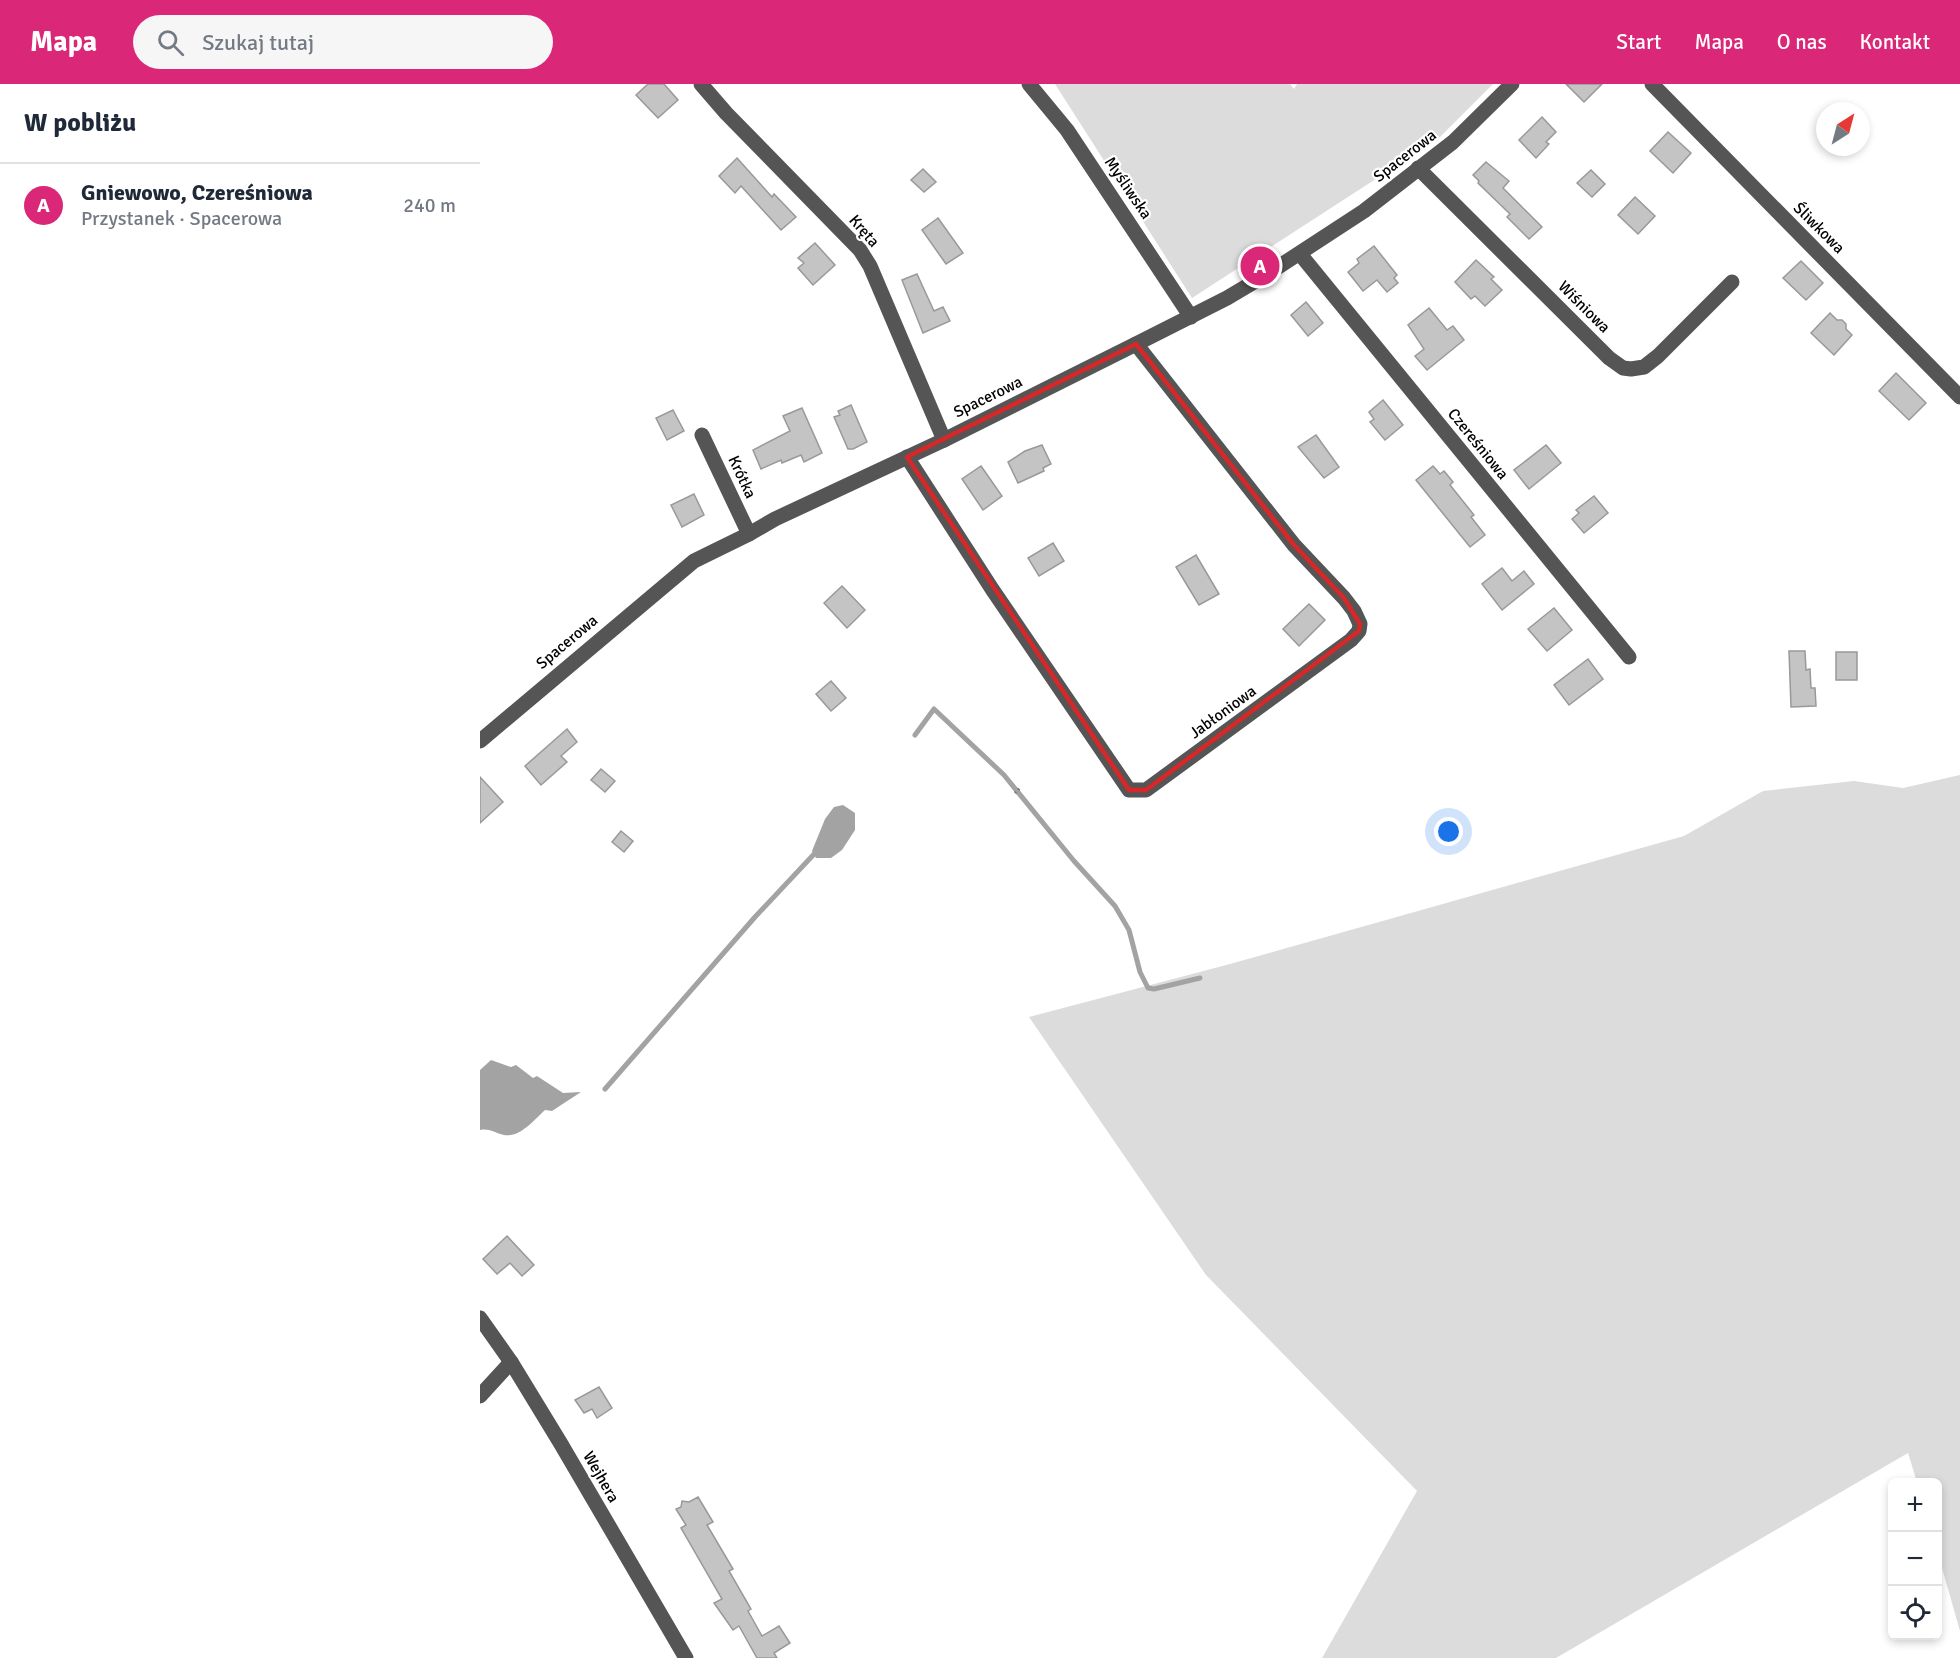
<!DOCTYPE html>
<html lang="pl">
<head>
<meta charset="utf-8">
<style>
  body { margin:0; font-family:Signika,sans-serif; background:#f6f6f7; color:#1f2937 }
  .controls { position:absolute; right:18px; bottom:18px; display:grid; overflow:hidden; border-radius:9px; box-shadow:0 3px 9px #0003 }
  .controls button { width:54px; height:54px; display:grid; place-items:center; padding:0; border:0; border-bottom:2px solid #e0e1e3; background:#fff; color:#1f2937; font:30px sans-serif }
  .compass { position:absolute; left:1336px; top:18px; width:54px; height:54px; border-radius:50%; background:#fff; box-shadow:0 3px 9px #0003; rotate:36deg }
  .you { position:absolute; left:969px; top:748px; width:21px; height:21px; margin:-15px; border:4px solid #fff; border-radius:50%; background:#1a73e8; box-shadow:0 0 0 9px #1a73e833 }
  .badge { display:grid; place-items:center; width:39px; height:39px; border-radius:50%; background:#db2777; color:#fff; font-size:20px; font-weight:700 }
  .pin { position:absolute; translate:-50% -50%; border:3px solid #fff; box-shadow:0 2px 6px #0006 }
  .list { margin:0; padding:0; list-style:none }
  h2 { display:flex; justify-content:space-between; align-items:center; height:78px; margin:0; padding:0 24px; font-size:26px }
  h2 small { font-size:20px; font-weight:400; color:#747a83 }
  .list li { display:grid; grid-template-columns:39px 1fr auto; gap:18px; align-items:center; box-sizing:border-box; height:84px; padding:0 24px; border-top:2px solid #e0e1e3 }
  .list b { display:block; font-size:22px; white-space:nowrap }
  .list p { margin:0; font-size:20px; white-space:nowrap; color:#747a83 }
  .list em { font-size:20px; font-style:normal; color:#747a83 }
  .icon { flex:none; width:33px; height:33px; fill:none; stroke:currentColor; stroke-width:2; stroke-linecap:round; stroke-linejoin:round }
  .map { position:relative; flex:none; width:1480px; height:1574px; overflow:hidden }
  header { display:flex; align-items:center; gap:36px; box-sizing:border-box; height:84px; padding:0 30px; background:#db2777; color:#fff }
  header strong { font-size:28px }
  nav { display:flex; gap:33px; margin-inline-start:auto; font-size:21px }
  .search { width:420px; height:54px; background:#f6f6f7; display:flex; align-items:center; gap:15px; box-sizing:border-box; padding:0 21px; border-radius:33px; color:#747a83; font-size:22px }
  main { display:flex }
  aside { flex:1; background:#fff }
  .map>svg:first-child { display:block }
</style>
</head>
<body>
<header>
<strong>Mapa</strong>
<div class="search"><svg class="icon" aria-label="search" viewBox="0 0 24 24"><circle cx="10" cy="10" r="6"/><path d="M15 15l6 6"/></svg>Szukaj tutaj</div>
<nav><a>Start</a><a>Mapa</a><a>O nas</a><a>Kontakt</a></nav>
</header>
<main>
<aside>
<h2>W pobliżu<small></small></h2>
<ul class="list">
<li><span class="badge">A</span><div><b>Gniewowo, Czereśniowa</b><p>Przystanek · Spacerowa</p></div><em>240 m</em></li>
</ul>
</aside>
<div class="map">
<svg width="1480" height="1574" viewBox="0 0 1480 1574">
  <rect width="100%" height="100%" fill="#fff"/>
  <g fill="#dcdcdc">
    <polygon points="575,0 810,0 814,5 817,0 1013,0 959,54 712,214"/>
    <polygon points="1480,691 1480,1547 1458,1470 1458,1398 1437,1398 1428,1369 1076,1574 842,1574 937,1407 726,1191 549,933 750,880 1204,752 1283,707 1374,697 1423,704"/>
  </g>
  <g fill="#a3a3a3">
    <polygon points="363,721 375,729 375,746 362,766 351,774 336,774 332,767 345,735 354,723"/>
    <path d="M11,976L31,983L36,981L53,994L57,992L83,1009L101,1008L72,1027L65,1026C54,1036 40,1054 24,1051C15,1049 9,1044 0,1046V986Z"/>
  </g>
  <g fill="none" stroke-linecap="round" stroke-linejoin="round">
    <g stroke="#a3a3a3" stroke-width="5">
      <polyline points="435,651 454,625 524,691 594,777 635,822 649,846 660,888 668,904 674,905 720,894"/>
      <polyline points="125,1005 275,833 336,768"/>
    </g>
  </g>
  <g fill="#c4c4c4" stroke="#999" stroke-width="1.5">
    <polygon points="168,0 184,0 198,16 178,34 156,11"/>
    <polygon points="1086,0 1122,0 1104,18"/>
    <polygon points="1062,33 1076,48 1066,58 1069,60 1056,74 1039,56"/>
    <polygon points="1188,48 1211,69 1193,89 1170,67"/>
    <polygon points="257,74 292,113 294,110 316,133 301,146 261,102 255,109 239,92"/>
    <polygon points="1006,78 1029,97 1023,104 1062,143 1049,155 1027,133 1030,130 998,99 999,97 993,91"/>
    <polygon points="443,85 456,98 444,108 431,96"/>
    <polygon points="1111,86 1125,100 1112,113 1097,99"/>
    <polygon points="1155,113 1175,132 1158,150 1138,131"/>
    <polygon points="458,134 483,169 466,180 442,146"/>
    <polygon points="335,159 355,181 333,201 318,184 324,179 318,174"/>
    <polygon points="894,162 917,191 914,194 918,199 907,208 897,196 883,207 868,188 879,179 877,175"/>
    <polygon points="996,176 1014,193 1011,195 1022,206 1005,222 995,212 991,215 975,198"/>
    <polygon points="1321,177 1343,199 1326,216 1303,194"/>
    <polygon points="437,190 454,227 463,223 470,237 443,249 422,196"/>
    <polygon points="826,218 843,239 828,252 811,231"/>
    <polygon points="949,224 967,246 973,242 984,256 947,286 935,272 944,265 928,241"/>
    <polygon points="1350,229 1357,236 1362,236 1366,240 1366,245 1372,251 1354,271 1331,249"/>
    <polygon points="1416,289 1446,319 1429,336 1399,307"/>
    <polygon points="903,316 923,341 905,356 890,338 894,335 889,328"/>
    <polygon points="371,321 387,358 373,365 368,365 354,333 360,331 358,327"/>
    <polygon points="322,324 342,369 324,378 321,371 302,379 301,376 281,385 273,366 310,347 303,332"/>
    <polygon points="193,326 204,347 187,356 176,334"/>
    <polygon points="836,351 859,383 844,394 818,363"/>
    <polygon points="562,361 571,380 563,384 564,387 538,399 528,378 545,367"/>
    <polygon points="1066,361 1081,379 1049,405 1034,386"/>
    <polygon points="501,382 522,412 503,426 482,395"/>
    <polygon points="953,382 960,390 964,387 973,398 970,401 994,431 991,433 1005,451 990,463 936,396"/>
    <polygon points="214,410 224,431 202,443 191,421"/>
    <polygon points="1114,412 1128,429 1104,449 1092,435 1099,429 1096,426"/>
    <polygon points="573,459 584,477 559,492 548,474"/>
    <polygon points="716,471 739,510 719,521 696,483"/>
    <polygon points="1022,484 1032,497 1044,487 1054,500 1022,526 1002,500"/>
    <polygon points="362,502 385,526 367,544 344,519"/>
    <polygon points="829,520 845,536 819,562 803,545"/>
    <polygon points="1074,524 1092,546 1067,567 1048,545"/>
    <polygon points="1309,567 1325,567 1326,586 1330,585 1331,604 1335,604 1336,622 1311,623"/>
    <rect x="1356" y="568" width="21" height="28"/>
    <polygon points="1108,575 1123,595 1089,621 1074,601"/>
    <polygon points="351,597 366,614 351,627 336,610"/>
    <polygon points="87,645 97,658 81,672 87,678 61,701 45,682"/>
    <polygon points="121,685 135,697 125,708 111,696"/>
    <polygon points="0,693 23,718 0,739"/>
    <polygon points="141,747 153,757 144,768 132,758"/>
    <polygon points="27,1152 54,1181 42,1192 30,1179 17,1190 3,1175"/>
    <polygon points="119,1303 132,1324 117,1334 112,1325 104,1329 95,1316"/>
    <polygon points="218,1413 233,1438 227,1441 253,1485 249,1487 271,1525 268,1527 282,1552 299,1542 310,1559 294,1569 297,1574 277,1574 259,1542 253,1546 234,1519 242,1515 201,1444 206,1441 196,1425 201,1423 202,1417 209,1418"/>
  </g>
  <g fill="none" stroke-linecap="round" stroke-linejoin="round">
    <polyline stroke="#777" stroke-width="3" stroke-dasharray="1.5 3" stroke-linecap="butt" points="535,709 540,704"/>
    <g stroke="#555" stroke-width="15">
      <polyline points="221,0 246,29 380,166 390,182 464,356"/>
      <polyline points="549,0 587,46 711,233"/>
      <polyline points="1172,0 1480,313"/>
      <polyline points="938,84 1129,274 1143,284 1151,285 1164,283 1178,272 1252,198"/>
      <polyline points="820,170 1149,573"/>
      <polyline points="222,351 269,450"/>
      <polyline points="427,373 512,505 649,706 666,706 871,556 879,547 880,540 874,527 864,514 814,461 656,260"/>
      <polyline points="0,657 214,477 269,450 295,435 464,356 656,260 747,214 789,189 884,127 973,58 1032,0"/>
      <polyline points="0,1234 31,1278 81,1360 206,1574"/>
      <polyline points="0,1312 31,1278"/>
    </g>
  </g>
  <path fill="none" stroke="#d62828" stroke-width="4.5" stroke-linejoin="round" d="M656,260L814,461L864,514L880,540L879,547L666,706H649L427,373Z"/>
  <g text-anchor="middle" dominant-baseline="central" stroke-width="4.5" stroke-linejoin="round" paint-order="stroke">
    <g font-size="16" fill="#000" stroke="#fff">
      <text transform="translate(925 72) rotate(-38)">Spacerowa</text>
      <text transform="translate(648 104) rotate(56)">Myśliwska</text>
      <text transform="translate(1339 144) rotate(45)">Śliwkowa</text>
      <text transform="translate(384 147) rotate(49)">Kręta</text>
      <text transform="translate(1104 223) rotate(45)">Wiśniowa</text>
      <text transform="translate(508 313) rotate(-26)">Spacerowa</text>
      <text transform="translate(998 360) rotate(51)">Czereśniowa</text>
      <text transform="translate(262 393) rotate(65)">Krótka</text>
      <text transform="translate(87 558) rotate(-40)">Spacerowa</text>
      <text transform="translate(743 628) rotate(-36)">Jabłoniowa</text>
      <text transform="translate(121 1393) rotate(60)">Wejhera</text>
    </g>
  </g>
</svg>
<div class="controls">
<button>+</button>
<button>−</button>
<button><svg class="icon" aria-label="locate" viewBox="0 0 24 24"><circle cx="12" cy="12" r="6"/><path d="M12 2v4M12 18v4M2 12h4M18 12h4"/></svg></button>
</div>
<svg class="compass" viewBox="-18 -18 36 36"><path d="M0-13l5 13h-10z" fill="#e53935"/><path d="M0 13l5-13h-10z" fill="#747a83"/></svg>
<div class="you"></div>
<div class="pin badge" style="left:780px;top:182px">A</div>
</div>
</main>
</body>
</html>
